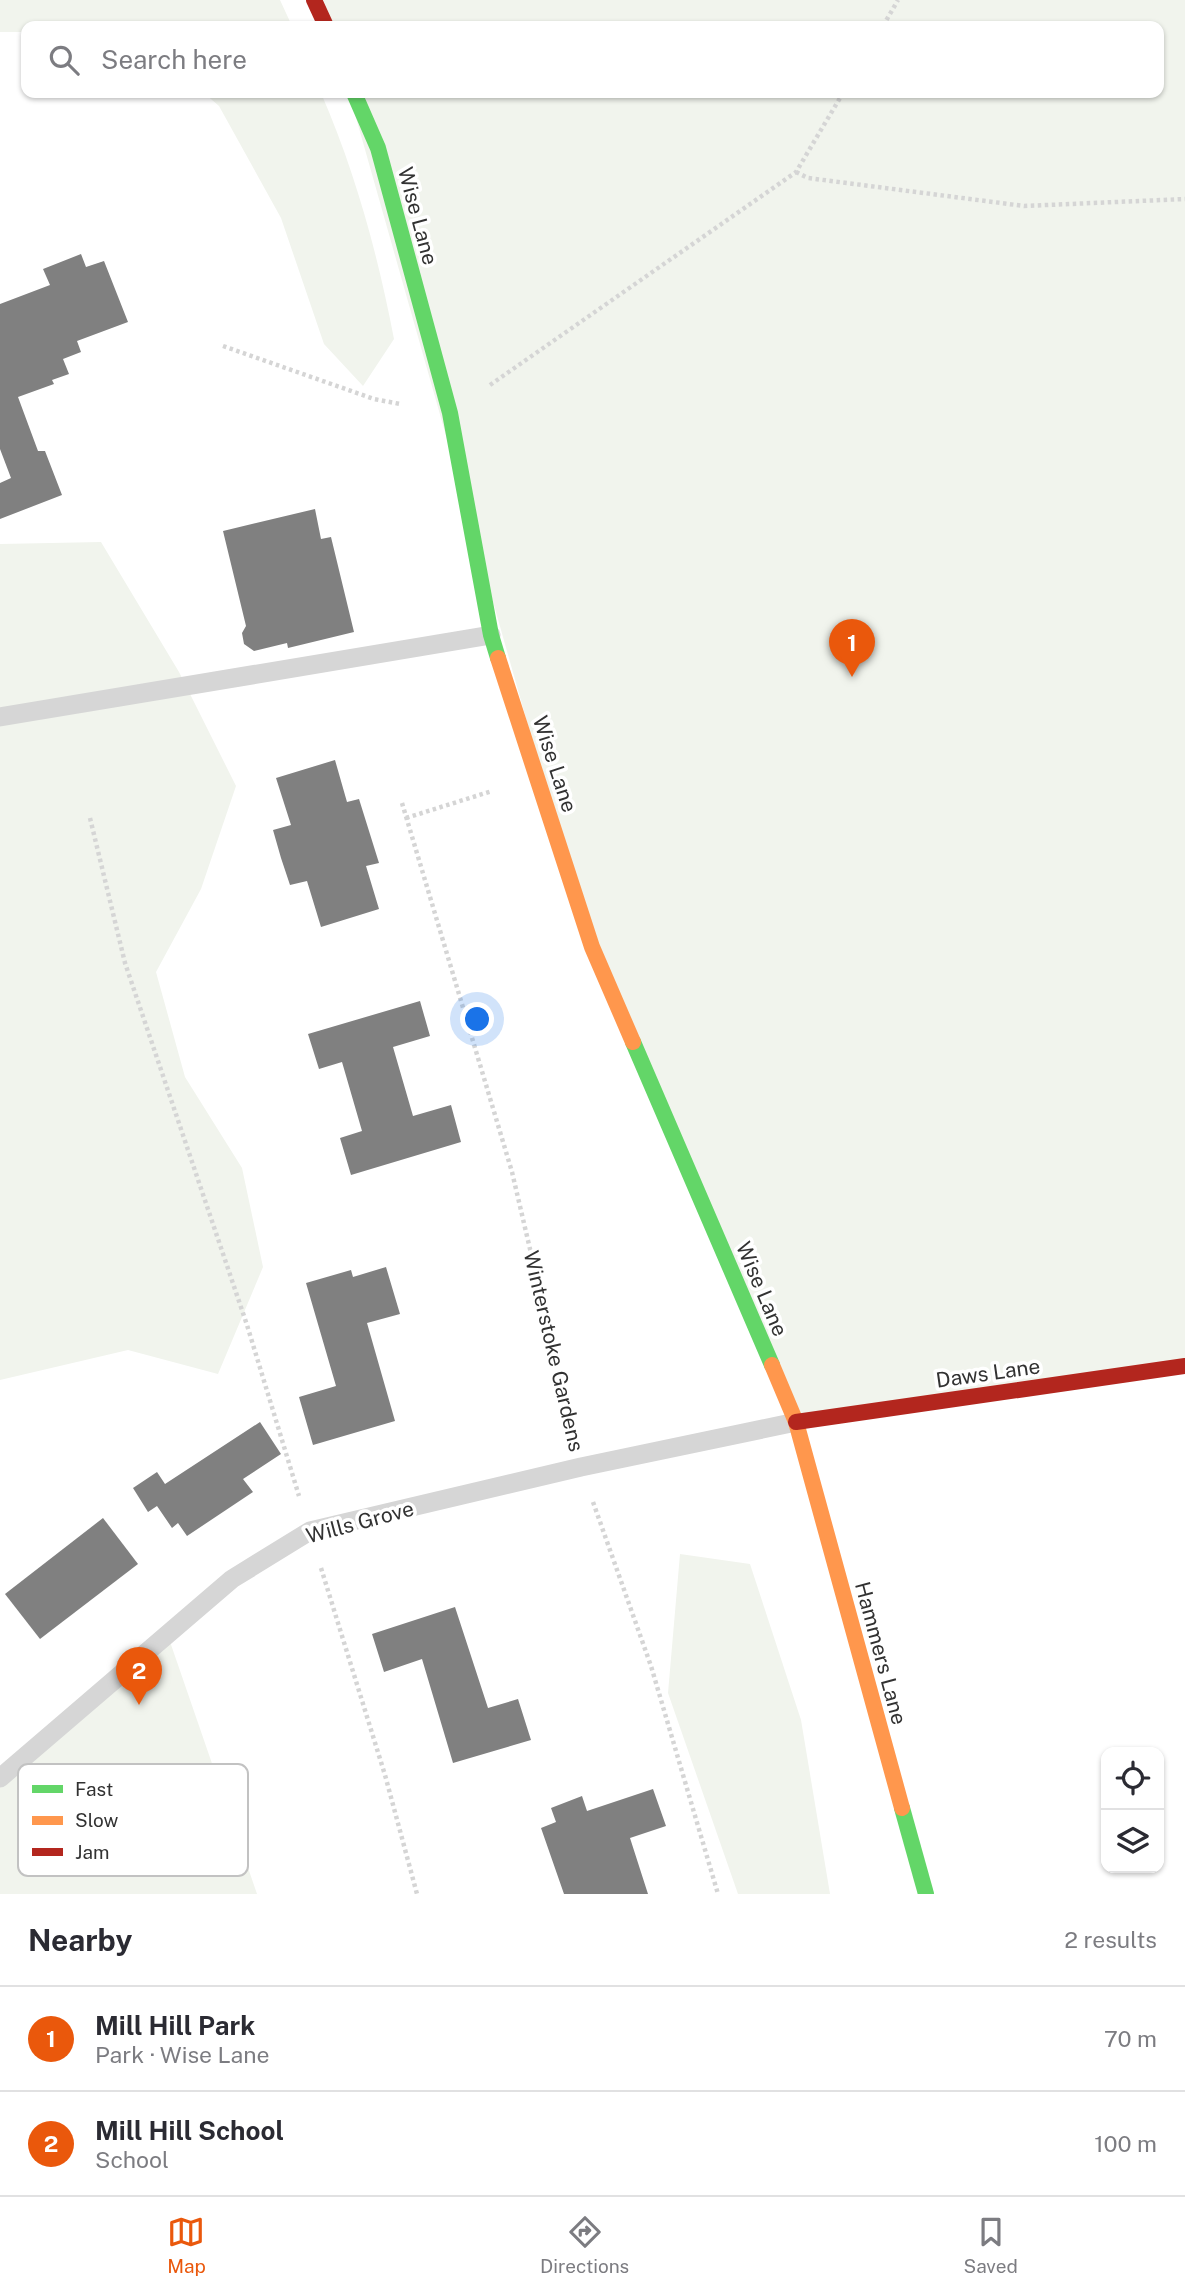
<!DOCTYPE html>
<html lang="en">
<head>
<meta charset="utf-8">
<style>
  body { margin:0; font-family:"Public Sans",sans-serif; background:#f2f2f3; color:#2b2b33 }
  .controls { position:absolute; right:21px; bottom:21px; display:grid; overflow:hidden; border-radius:14px; box-shadow:0 2px 5px #0004 }
  .controls button { width:63px; height:63px; display:grid; place-items:center; padding:0; border:0; border-bottom:2px solid #e1e1e2; background:#fff; color:#2b2b33; font:35px sans-serif }
  .you { position:absolute; left:478px; top:1020px; width:24px; height:24px; margin:-18px; border:5px solid #fff; border-radius:50%; background:#1a73e8; box-shadow:0 0 0 10px #1a73e833 }
  .badge { display:grid; place-items:center; width:46px; height:46px; border-radius:50%; background:#ea580c; color:#fff; font-size:23px; font-weight:700 }
  .pin { position:absolute; translate:-50% -58px; filter:drop-shadow(0 2px 4px #0008) }
  .pin::after { content:''; position:absolute; top:37px; width:24px; height:21px; background:inherit; clip-path:polygon(0 0,100% 0,50% 100%) }
  .list { margin:0; padding:0; list-style:none }
  h2 { display:flex; justify-content:space-between; align-items:center; height:91px; margin:0; padding:0 28px; font-size:30px }
  h2 small { font-size:23px; font-weight:400; color:#7c7c81 }
  .list li { display:grid; grid-template-columns:46px 1fr auto; gap:21px; align-items:center; box-sizing:border-box; height:105px; padding:0 28px; border-top:2px solid #e1e1e2 }
  .list b { display:block; font-size:26px; white-space:nowrap }
  .list p { margin:0; font-size:23px; white-space:nowrap; color:#7c7c81 }
  .list em { font-size:23px; font-style:normal; color:#7c7c81 }
  .icon { flex:none; width:38px; height:38px; fill:none; stroke:currentColor; stroke-width:2; stroke-linecap:round; stroke-linejoin:round }
  .map { position:relative; flex:none; width:1185px; height:1894px; overflow:hidden }
  .search { position:absolute; background:#fff; box-shadow:0 2px 5px #0004; left:21px; right:21px; top:21px; height:77px; display:flex; align-items:center; gap:18px; box-sizing:border-box; padding:0 24px; border-radius:14px; color:#7c7c81; font-size:26px }
  .sheet { height:301px; background:#fff }
  nav { display:flex; justify-content:space-around; align-items:center; box-sizing:border-box; height:98px; border-top:2px solid #e1e1e2; background:#fff; font-size:19px; color:#7c7c81 }
  nav a { display:grid; justify-items:center; gap:4px }
  nav .on { color:#ea580c }
  .map>svg:first-child { display:block }
</style>
</head>
<body>
<div class="map">
<svg width="1185" height="1894" viewBox="0 0 1185 1894">
  <rect width="100%" height="100%" fill="#fff"/>
  <g fill="#f1f4ed">
    <polygon points="0,0 280,0 292,26 26,26 26,32 0,32"/>
    <polygon points="312,0 1185,0 1185,1366 796,1422 589,941 349,93 1159,93 1159,26 323,26"/>
    <path d="M204,93H321C355,171 378,255 394,339L363,386L324,344L281,218L219,106Z"/>
    <polygon points="101,542 179,672 236,786 201,889 156,972 185,1077 242,1168 263,1267 218,1374 128,1350 0,1380 0,544"/>
    <polygon points="680,1554 750,1564 801,1720 830,1894 738,1894 668,1693"/>
    <polygon points="167,1633 257,1894 0,1894 0,1777"/>
  </g>
  <g fill="#808080">
    <polygon points="81,254 86,267 104,261 128,322 77,341 81,352 63,359 69,374 52,380 54,384 18,397 38,451 45,451 62,495 0,519 0,483 11,478 0,449 0,304 50,285 43,269"/>
    <polygon points="315,509 321,539 331,537 354,632 288,648 287,643 254,651 244,644 242,633 246,626 223,531"/>
    <polygon points="335,760 347,802 359,799 379,863 366,866 379,909 321,927 307,881 290,885 281,858 273,830 291,825 276,778"/>
    <polygon points="420,1001 430,1036 393,1047 413,1116 451,1105 461,1142 351,1175 340,1138 362,1131 342,1062 319,1069 308,1034"/>
    <polygon points="386,1267 400,1314 367,1323 395,1421 313,1445 299,1397 336,1386 306,1283 351,1270 353,1277"/>
    <polygon points="260,1422 281,1454 243,1479 253,1492 187,1536 178,1523 172,1528 157,1506 148,1512 133,1488 157,1472 165,1484"/>
    <polygon points="103,1518 138,1564 40,1639 5,1594"/>
    <polygon points="455,1607 488,1708 518,1699 531,1740 453,1763 422,1659 384,1672 372,1634"/>
    <polygon points="653,1789 666,1826 630,1838 648,1894 564,1894 541,1828 556,1822 551,1808 582,1796 587,1811"/>
  </g>
  <g fill="none" stroke-linecap="round" stroke-linejoin="round">
    <g stroke="#d5d5d5" stroke-width="4.5" stroke-dasharray="3.5 3.5" stroke-linecap="butt">
      <polyline points="883,26 898,0"/>
      <polyline points="796,172 808,178 1024,206 1185,199"/>
      <polyline points="223,346 374,399 400,404"/>
      <polyline points="490,385 796,172 843,93"/>
      <polyline points="402,803 512,1172 573,1433"/>
      <polyline points="90,818 125,963 247,1325 299,1496"/>
      <polyline points="406,818 492,791"/>
      <polyline points="593,1502 651,1666 718,1894"/>
      <polyline points="321,1568 385,1775 417,1894"/>
    </g>
    <g stroke="#d6d6d6" stroke-width="19">
      <polyline points="0,717 491,635"/>
      <polyline points="0,1778 232,1579 310,1531 581,1467 796,1422"/>
    </g>
    <g stroke="#63d668" stroke-width="16">
      <polyline points="354,93 378,148 450,413 491,635 498,658"/>
      <polyline points="633,1042 772,1365"/>
      <polyline points="902,1808 926,1894"/>
    </g>
    <g stroke="#ff974d" stroke-width="16">
      <polyline points="498,658 592,947 633,1042"/>
      <polyline points="772,1365 796,1422 902,1808"/>
    </g>
    <g stroke="#b3261e" stroke-width="16">
      <polyline points="314,0 326,26"/>
      <polyline points="796,1422 1185,1366"/>
    </g>
  </g>
  <g text-anchor="middle" dominant-baseline="central" stroke-width="7" stroke-linejoin="round" paint-order="stroke">
    <g font-size="21" fill="#323232" stroke="#fff">
      <text transform="translate(418 216) rotate(75)">Wise Lane</text>
      <text transform="translate(555 764) rotate(72)">Wise Lane</text>
      <text transform="translate(762 1289) rotate(67)">Wise Lane</text>
      <text transform="translate(554 1351) rotate(77)">Winterstoke Gardens</text>
      <text transform="translate(988 1373) rotate(-8)">Daws Lane</text>
      <text transform="translate(360 1522) rotate(-15)">Wills Grove</text>
      <text transform="translate(881 1653) rotate(75)">Hammers Lane</text>
    </g>
  </g>
  <rect x="18" y="1764" width="230" height="112" rx="10" fill="#fff" stroke="#c2c2c2" stroke-width="2"/>
  <rect x="32" y="1785" width="31" height="8" fill="#63d668"/>
  <rect x="32" y="1816" width="31" height="9" fill="#ff974d"/>
  <rect x="32" y="1848" width="31" height="8" fill="#b3261e"/>
  <g font-size="19" fill="#323232">
    <text x="75" y="1796">Fast</text>
    <text x="75" y="1827">Slow</text>
    <text x="75" y="1859">Jam</text>
  </g>
</svg>
<div class="controls">
<button><svg class="icon" aria-label="locate" viewBox="0 0 24 24"><circle cx="12" cy="12" r="6"/><path d="M12 2v4M12 18v4M2 12h4M18 12h4"/></svg></button>
<button><svg class="icon" aria-label="layers" viewBox="0 0 24 24"><path d="M12 4l9 5-9 5-9-5zM3 14l9 5 9-5"/></svg></button>
</div>
<div class="you"></div>
<div class="pin badge" style="left:852px;top:677px">1</div>
<div class="pin badge" style="left:139px;top:1705px">2</div>
<div class="search"><svg class="icon" aria-label="search" viewBox="0 0 24 24"><circle cx="10" cy="10" r="6"/><path d="M15 15l6 6"/></svg>Search here</div>
</div>
<section class="sheet">
<h2>Nearby<small>2 results</small></h2>
<ul class="list">
<li><span class="badge">1</span><div><b>Mill Hill Park</b><p>Park · Wise Lane</p></div><em>70 m</em></li>
<li><span class="badge">2</span><div><b>Mill Hill School</b><p>School</p></div><em>100 m</em></li>
</ul>
</section>
<nav>
<a class="on"><svg class="icon" aria-label="map" viewBox="0 0 24 24"><path d="M3 6l6-2 6 2 6-2v14l-6 2-6-2-6 2zM9 4v14M15 6v14"/></svg>Map</a>
<a><svg class="icon" aria-label="directions" viewBox="0 0 24 24"><path d="M12 3l9 9-9 9-9-9zM9 14v-3h6M13 9l2 2-2 2"/></svg>Directions</a>
<a><svg class="icon" aria-label="saved" viewBox="0 0 24 24"><path d="M7 4h10v16l-5-4-5 4z"/></svg>Saved</a>
</nav>
</body>
</html>
